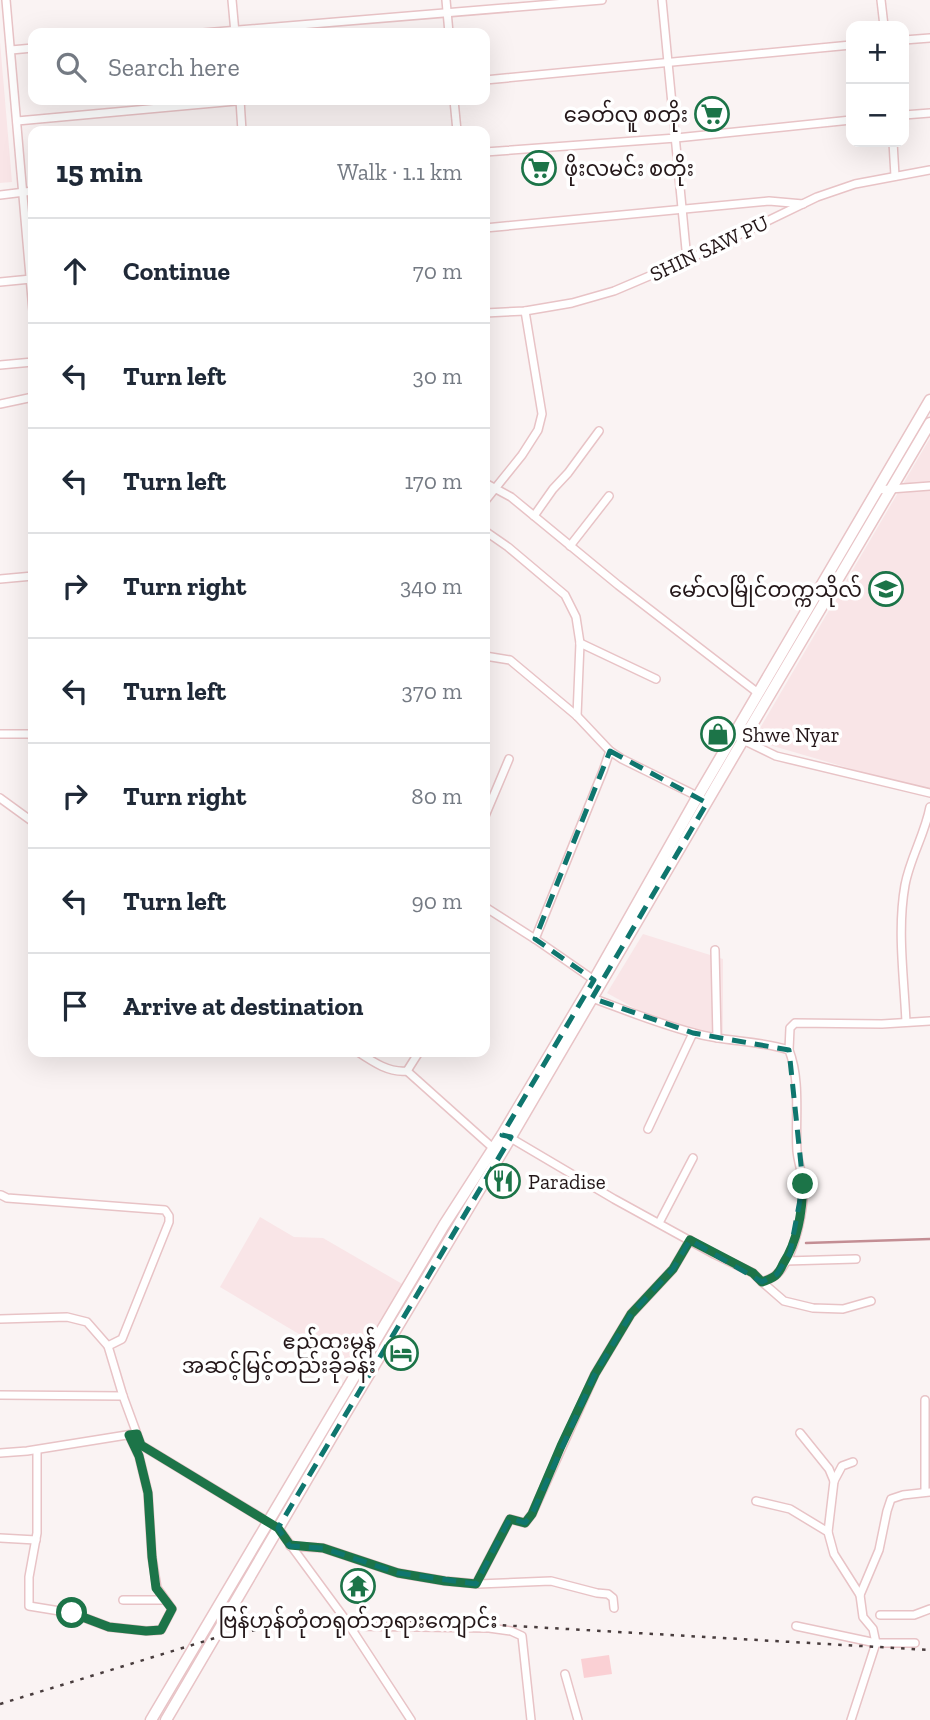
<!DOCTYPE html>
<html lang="en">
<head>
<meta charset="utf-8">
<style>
  body { margin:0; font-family:"Zilla Slab","Noto Sans Myanmar",serif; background:#f2f2f3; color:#1f2937 }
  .controls { position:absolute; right:21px; top:21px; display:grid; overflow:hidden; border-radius:14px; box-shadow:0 7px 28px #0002 }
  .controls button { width:63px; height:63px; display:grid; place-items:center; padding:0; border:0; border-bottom:2px solid #e0e1e3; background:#fff; color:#1f2937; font:35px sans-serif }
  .stop { position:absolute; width:21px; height:21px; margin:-16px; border:5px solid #1c7448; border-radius:50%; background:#fff }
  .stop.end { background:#1c7448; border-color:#fff; box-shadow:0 2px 7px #0008 }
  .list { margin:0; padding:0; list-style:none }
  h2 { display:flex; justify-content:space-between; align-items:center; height:91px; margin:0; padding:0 28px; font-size:30px }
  h2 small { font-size:23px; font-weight:400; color:#747a83 }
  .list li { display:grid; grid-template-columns:46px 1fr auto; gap:21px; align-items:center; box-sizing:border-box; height:105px; padding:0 28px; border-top:2px solid #e0e1e3 }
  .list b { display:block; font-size:26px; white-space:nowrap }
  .list em { font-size:23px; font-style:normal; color:#747a83 }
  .icon { flex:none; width:38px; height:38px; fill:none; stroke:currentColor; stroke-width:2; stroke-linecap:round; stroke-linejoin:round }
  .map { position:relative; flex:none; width:930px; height:1720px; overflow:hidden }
  .search { position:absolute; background:#fff; box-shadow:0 7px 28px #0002; left:28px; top:28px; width:462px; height:77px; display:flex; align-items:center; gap:18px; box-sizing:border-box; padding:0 24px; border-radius:14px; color:#747a83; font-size:26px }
  .panel { position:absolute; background:#fff; box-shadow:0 7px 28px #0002; left:28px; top:126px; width:462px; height:931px; border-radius:14px }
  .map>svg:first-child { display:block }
</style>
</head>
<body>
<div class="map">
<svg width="930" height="1720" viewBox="0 0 930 1720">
  <rect width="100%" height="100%" fill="#faf3f3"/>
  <g fill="#f9e5e7">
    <polygon points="0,42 12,182 0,183"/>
    <polygon points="930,438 930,792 753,740"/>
    <polygon points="643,934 723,959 723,1034 693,1028 647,1015 607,993"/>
    <polygon points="260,1217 294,1237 323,1238 404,1285 356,1368 220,1287"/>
  </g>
  <polygon fill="#fad0d4" points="609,1655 612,1674 584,1678 581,1659"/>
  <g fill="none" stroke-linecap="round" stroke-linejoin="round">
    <polyline stroke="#c38e94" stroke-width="2.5" points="806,1243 930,1239"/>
    <g stroke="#e8c3c6" stroke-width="10">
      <g id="minor">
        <polyline points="6,0 33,311"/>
        <polyline points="232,0 235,33"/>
        <polyline points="446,0 449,33"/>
        <polyline points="662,0 687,260"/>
        <polyline points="881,0 884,26"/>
        <polyline points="203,33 602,0"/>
        <polyline points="904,40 930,38"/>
        <polyline points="11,50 33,48"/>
        <polyline points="485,80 851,45"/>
        <polyline points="240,100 242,131"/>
        <polyline points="454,100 457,131"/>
        <polyline points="904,115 930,113"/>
        <polyline points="17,121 247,100"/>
        <polyline points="893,142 895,176"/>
        <polyline points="485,152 676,138 851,120"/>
        <polyline points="0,195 33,191"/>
        <polyline points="485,228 769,201 803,204"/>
        <polyline points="0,282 31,279"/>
        <polyline points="485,313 525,311 572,303 614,291 687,260 817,197 855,184 930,170"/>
        <polyline points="0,365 33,362"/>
        <polyline points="0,404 33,397"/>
        <polyline points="485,483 511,497 618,585 758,693"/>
        <polyline points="877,490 930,486"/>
        <polyline points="485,501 522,455 538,430 542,414 525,311"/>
        <polyline points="534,516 553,489 568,473 599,431"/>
        <polyline points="485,531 508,547 565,595 576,617 580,643 577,716"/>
        <polyline points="570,546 609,496"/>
        <polyline points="0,579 33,576"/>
        <polyline points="580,643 656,679"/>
        <polyline points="485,656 510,660 577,716 610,751 622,759 701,798"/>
        <polyline points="0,734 28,734 33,735"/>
        <polyline points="739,738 776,756 930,793"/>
        <polyline points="0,798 33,822"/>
        <polyline points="485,816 509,759"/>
        <polyline points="485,907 535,939 594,980"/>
        <polyline points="535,939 603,771 610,751"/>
        <polyline points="715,950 717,1038"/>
        <path d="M906,1022C904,977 897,930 905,885C910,858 925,834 930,807"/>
        <polyline points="789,1050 790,1028 795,1023 882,1024 930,1021"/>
        <path d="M358,1052C373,1062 389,1073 407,1071L419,1052"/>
        <polyline points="407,1071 493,1148"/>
        <polyline points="648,1129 693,1033"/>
        <path d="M509,1137L614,1199L714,1254L753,1273L762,1282C767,1280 773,1278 777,1274C795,1257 805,1207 803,1183C802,1172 798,1162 797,1151C795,1118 801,1081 789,1050C758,1040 725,1042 694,1033C659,1024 625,1010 592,998"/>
        <polyline points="1,1195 7,1198 165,1210 169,1216 169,1222 122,1339 108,1346"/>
        <polyline points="659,1223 693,1158"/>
        <polyline points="785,1261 856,1259"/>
        <polyline points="762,1282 784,1301 813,1308 843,1309 871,1301"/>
        <polyline points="0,1319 67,1317 87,1322 108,1346 123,1396 141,1445 278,1528 345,1619 411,1720"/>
        <polyline points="0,1395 123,1396"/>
        <polyline points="925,1400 925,1492"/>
        <polyline points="800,1433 829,1469 834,1481"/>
        <polyline points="37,1450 37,1533 29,1577 29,1606 72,1613 109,1627 147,1631 161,1630 172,1609 157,1588 152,1557 148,1493 139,1456 129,1435"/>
        <polyline points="0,1453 27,1451 133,1434"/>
        <polyline points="756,1501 790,1509 828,1532 834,1554 860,1595"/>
        <polyline points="828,1532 834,1481 842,1466 853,1462"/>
        <polyline points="0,1538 36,1540"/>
        <polyline points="290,1546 323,1548 398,1573 445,1581 478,1584 551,1581 597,1593 608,1594 613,1598 614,1608"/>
        <polyline points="476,1584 510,1519 525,1523 532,1514 595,1374 631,1314 673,1269 690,1240"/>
        <polyline points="123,1600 165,1600"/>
        <polyline points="880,1615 914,1615 930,1609"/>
        <polyline points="349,1626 489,1628 511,1631 522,1636 531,1720"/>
        <polyline points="796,1626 876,1643 915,1643"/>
        <polyline points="565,1674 578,1720"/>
        <polyline points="851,1720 876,1643 873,1629 863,1617 860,1595 879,1550 887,1511 891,1499 903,1495 930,1492"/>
      </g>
    </g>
    <g stroke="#e8c3c6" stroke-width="13">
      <g id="major">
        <polyline points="151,1720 444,1225 502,1135 594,980 698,796 930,400"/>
        <polyline points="166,1720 344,1416 511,1137 743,740 930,423"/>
      </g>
    </g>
    <use href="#minor" stroke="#fff" stroke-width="7"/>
    <use href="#major" stroke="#fff" stroke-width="10"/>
    <polyline stroke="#483c3d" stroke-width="2.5" stroke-dasharray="3.5 7" stroke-linecap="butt" points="0,1704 215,1638 302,1621 345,1619 429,1621 930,1650"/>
  </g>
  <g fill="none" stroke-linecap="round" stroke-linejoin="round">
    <path stroke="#1c7448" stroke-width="9" d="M72,1613L109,1627L146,1631L161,1630L172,1609L156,1588L152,1557L148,1493L139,1456L129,1435L137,1434L141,1445L278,1528L290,1545L323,1548L398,1573L445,1581L476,1584L510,1519L525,1523L532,1514L561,1446L595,1374L631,1314L673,1269L690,1240L753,1273L762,1282C767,1280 774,1278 777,1274C780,1271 781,1268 783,1264C798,1240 802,1213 803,1184"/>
  </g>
  <path fill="none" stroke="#0f766e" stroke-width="5" stroke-dasharray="14 9" stroke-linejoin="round" d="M610,751L707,803L592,998L693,1033L789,1050L803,1184L790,1253L777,1274L762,1282L690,1240L673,1269L631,1314L595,1374L532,1514L525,1523L510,1518L476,1584L398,1573L323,1548L290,1546L278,1528L511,1137L502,1135L594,980L535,939Z"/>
  <defs>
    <g id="supermarket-ring" transform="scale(1.75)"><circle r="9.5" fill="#fff" stroke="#1c7448" stroke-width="1.5"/><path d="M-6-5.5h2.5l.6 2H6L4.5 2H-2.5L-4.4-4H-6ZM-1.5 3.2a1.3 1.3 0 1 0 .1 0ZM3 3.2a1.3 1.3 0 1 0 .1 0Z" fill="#1c7448"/></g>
    <g id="university-ring" transform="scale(1.75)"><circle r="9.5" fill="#fff" stroke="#1c7448" stroke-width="1.5"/><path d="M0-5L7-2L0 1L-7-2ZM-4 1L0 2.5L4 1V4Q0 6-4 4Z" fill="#1c7448"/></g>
    <g id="shop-ring" transform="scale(1.75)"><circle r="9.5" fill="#fff" stroke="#1c7448" stroke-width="1.5"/><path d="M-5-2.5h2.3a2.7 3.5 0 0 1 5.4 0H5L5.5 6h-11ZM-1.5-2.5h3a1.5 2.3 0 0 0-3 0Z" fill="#1c7448"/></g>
    <g id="restaurant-ring" transform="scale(1.75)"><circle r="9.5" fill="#fff" stroke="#1c7448" stroke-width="1.5"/><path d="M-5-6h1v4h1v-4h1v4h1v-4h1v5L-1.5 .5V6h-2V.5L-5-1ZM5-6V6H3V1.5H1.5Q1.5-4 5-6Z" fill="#1c7448"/></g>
    <g id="hotel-ring" transform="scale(1.75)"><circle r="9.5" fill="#fff" stroke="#1c7448" stroke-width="1.5"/><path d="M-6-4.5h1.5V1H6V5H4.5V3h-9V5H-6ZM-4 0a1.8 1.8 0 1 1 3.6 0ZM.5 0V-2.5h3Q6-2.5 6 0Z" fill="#1c7448"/></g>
    <g id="temple-ring" transform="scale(1.75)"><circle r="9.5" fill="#fff" stroke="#1c7448" stroke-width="1.5"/><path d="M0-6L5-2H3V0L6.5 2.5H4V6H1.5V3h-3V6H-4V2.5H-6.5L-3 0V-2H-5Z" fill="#1c7448"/></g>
  </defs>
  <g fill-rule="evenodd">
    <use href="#supermarket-ring" x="712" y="114"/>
    <use href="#supermarket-ring" x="539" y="168"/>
    <use href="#university-ring" x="886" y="589"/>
    <use href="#shop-ring" x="718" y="734"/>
    <use href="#restaurant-ring" x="503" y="1181"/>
    <use href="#hotel-ring" x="401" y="1353"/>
    <use href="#temple-ring" x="358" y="1586"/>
  </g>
  <g text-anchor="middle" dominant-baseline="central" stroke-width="7" stroke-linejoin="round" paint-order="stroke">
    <g font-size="21" fill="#241719" stroke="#fff" text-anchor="end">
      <text x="688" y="114">ခေတ်လူ စတိုး</text>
      <text x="564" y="168" text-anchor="start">ဖိုးလမင်း စတိုး</text>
      <text x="862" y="589">မော်လမြိုင်တက္ကသိုလ်</text>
      <text x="742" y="734" text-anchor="start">Shwe Nyar</text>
      <text x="528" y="1181" text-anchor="start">Paradise</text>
      <text x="376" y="1341">ဧည့်ထူးမွန်<tspan x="376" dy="24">အဆင့်မြင့်တည်းခိုခန်း</tspan></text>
      <text x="358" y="1620" text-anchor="middle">ဗြန်ဟုန်တုံတရုတ်ဘုရားကျောင်း</text>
    </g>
    <g font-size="21" fill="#241719" stroke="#fff">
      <text transform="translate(709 248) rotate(-25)">SHIN SAW PU</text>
    </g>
  </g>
</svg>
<div class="controls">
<button>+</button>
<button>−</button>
</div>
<div class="stop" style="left:72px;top:1613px"></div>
<div class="stop end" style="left:803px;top:1184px"></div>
<div class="search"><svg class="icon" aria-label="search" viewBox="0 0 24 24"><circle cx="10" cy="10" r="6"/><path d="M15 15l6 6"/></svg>Search here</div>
<section class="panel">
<h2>15 min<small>Walk · 1.1 km</small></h2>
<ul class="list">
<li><svg class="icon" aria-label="ahead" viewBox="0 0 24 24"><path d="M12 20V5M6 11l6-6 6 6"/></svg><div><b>Continue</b></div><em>70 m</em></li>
<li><svg class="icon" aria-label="left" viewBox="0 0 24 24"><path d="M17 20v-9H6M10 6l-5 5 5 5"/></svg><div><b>Turn left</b></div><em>30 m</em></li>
<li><svg class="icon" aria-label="left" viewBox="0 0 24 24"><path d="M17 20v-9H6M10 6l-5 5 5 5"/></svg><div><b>Turn left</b></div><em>170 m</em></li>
<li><svg class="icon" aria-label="right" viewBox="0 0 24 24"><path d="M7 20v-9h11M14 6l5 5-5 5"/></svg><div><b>Turn right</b></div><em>340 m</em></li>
<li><svg class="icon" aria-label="left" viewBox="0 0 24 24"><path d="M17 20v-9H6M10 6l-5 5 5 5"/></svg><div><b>Turn left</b></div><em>370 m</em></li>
<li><svg class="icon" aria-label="right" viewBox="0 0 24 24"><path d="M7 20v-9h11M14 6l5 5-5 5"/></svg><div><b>Turn right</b></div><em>80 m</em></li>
<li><svg class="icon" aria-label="left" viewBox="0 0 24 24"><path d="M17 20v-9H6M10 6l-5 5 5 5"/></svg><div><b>Turn left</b></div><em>90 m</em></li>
<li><svg class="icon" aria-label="arrive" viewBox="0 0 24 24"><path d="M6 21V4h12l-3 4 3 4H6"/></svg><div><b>Arrive at destination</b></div></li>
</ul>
</section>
</div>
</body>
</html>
